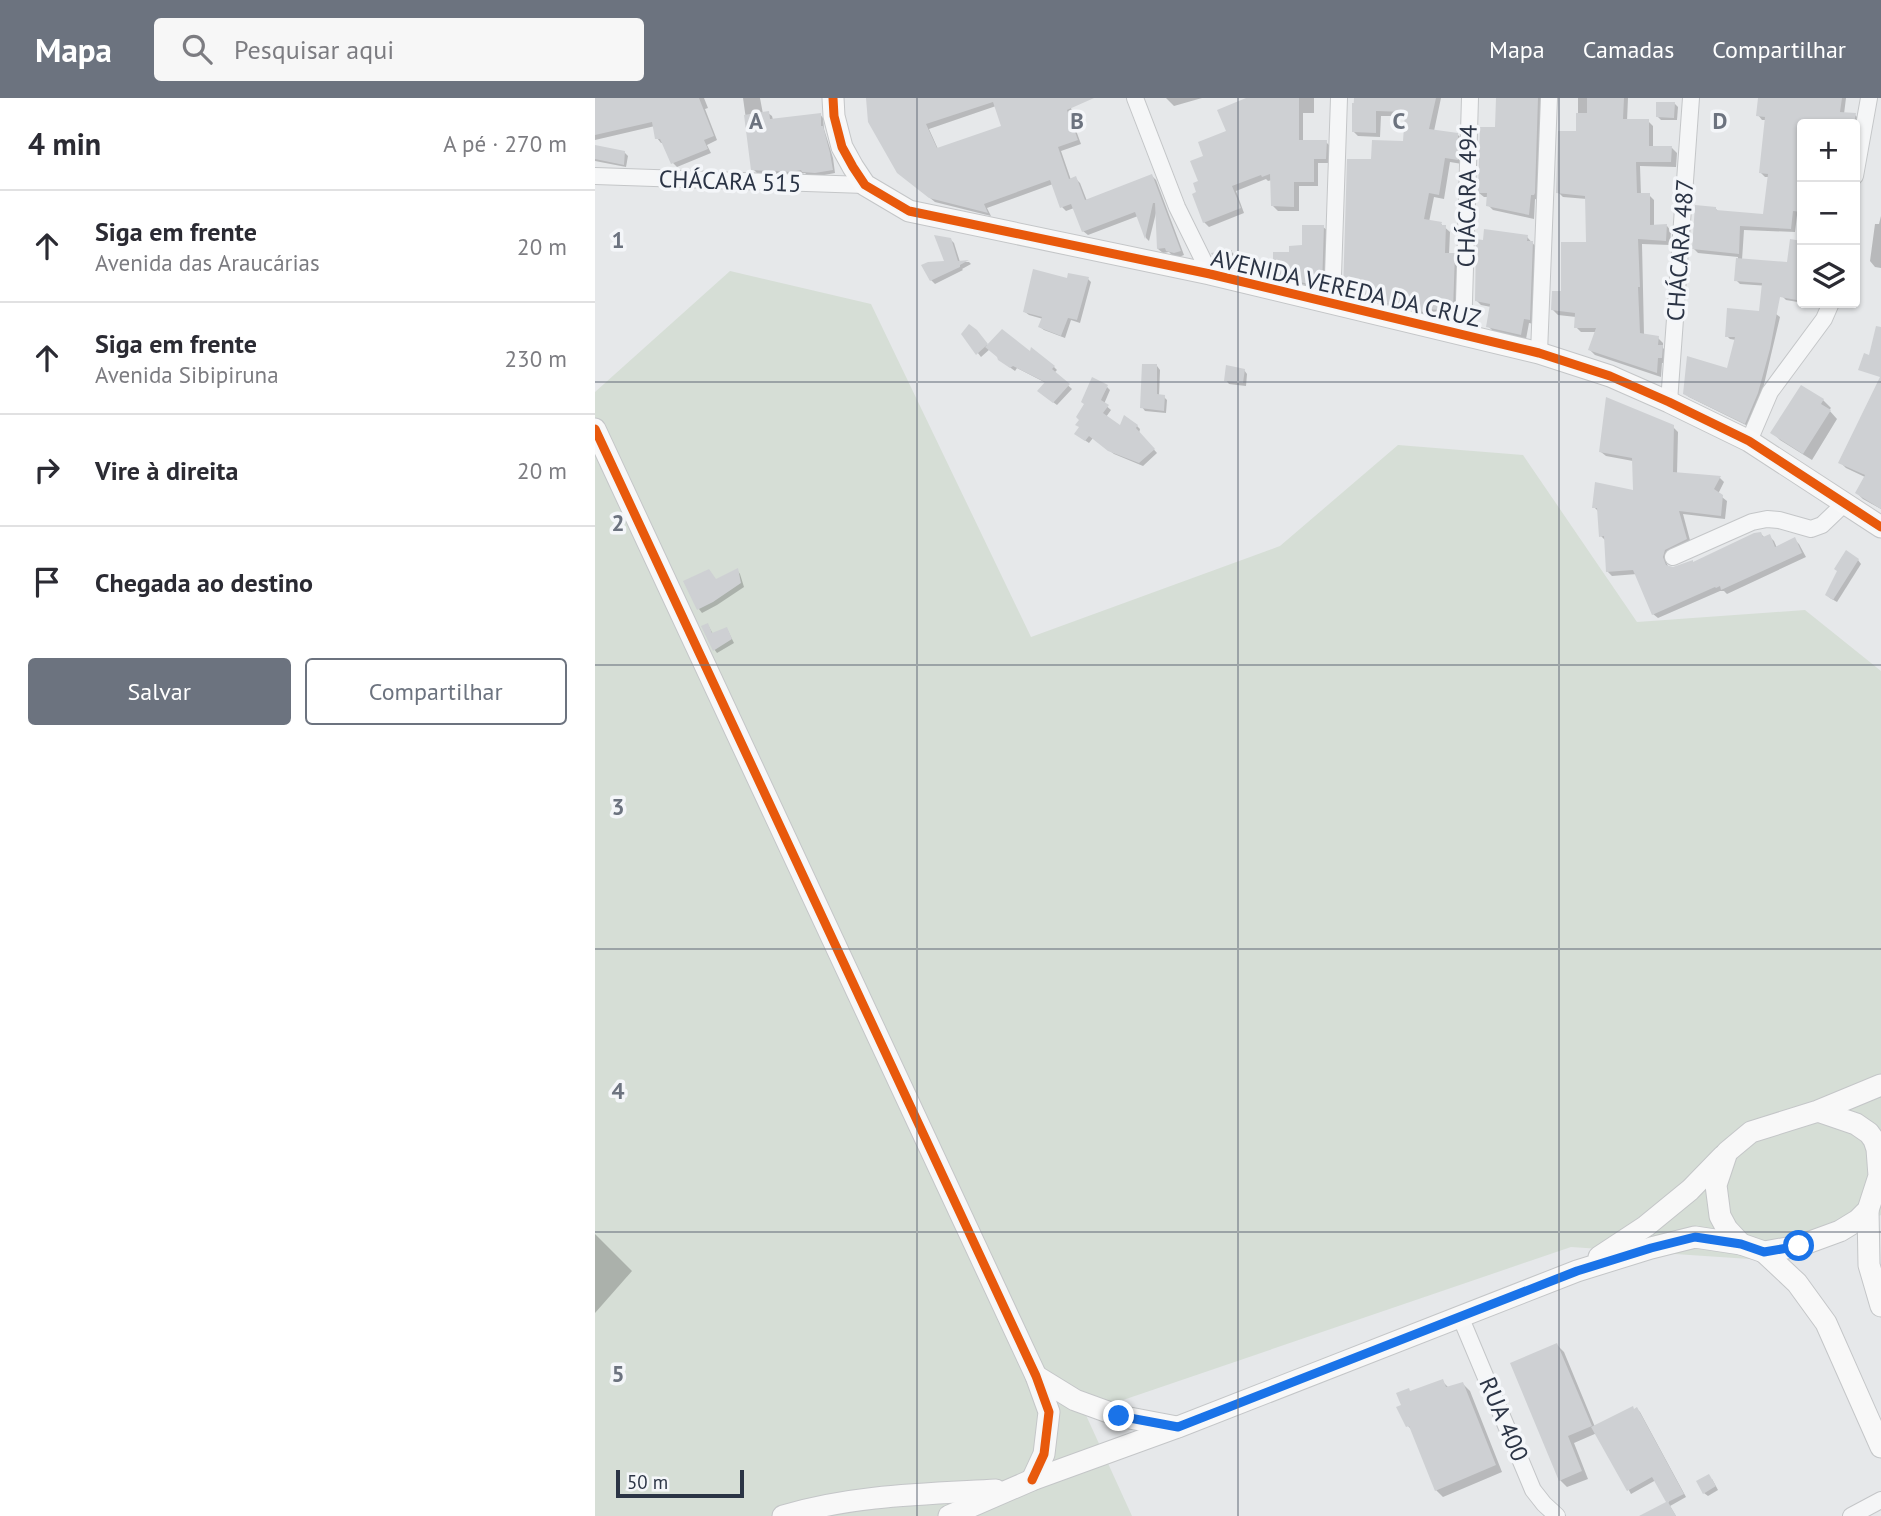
<!DOCTYPE html>
<html lang="pt">
<head>
<meta charset="utf-8">
<style>
  body { margin:0; font-family:"PT Sans",sans-serif; background:#f7f7f7; color:#2b2b33 }
  .controls { position:absolute; right:21px; top:21px; display:grid; overflow:hidden; border-radius:7px; box-shadow:0 2px 5px #0004 }
  .controls button { width:63px; height:63px; display:grid; place-items:center; padding:0; border:0; border-bottom:2px solid #e1e1e2; background:#fff; color:#2b2b33; font:35px sans-serif }
  .scale { position:absolute; left:21px; bottom:18px; width:128px; box-sizing:border-box; padding-left:7px; border:4px solid #2b3445; border-top:0; font-size:19px; line-height:24px; white-space:nowrap; color:#2b3445; -webkit-text-stroke:5px #f4f6f9; paint-order:stroke }
  .stop { position:absolute; width:21px; height:21px; margin:-16px; border:5px solid #1a73e8; border-radius:50%; background:#fff }
  .stop.end { background:#1a73e8; border-color:#fff; box-shadow:0 2px 7px #0008 }
  .list { margin:0; padding:0; list-style:none }
  h2 { display:flex; justify-content:space-between; align-items:center; height:91px; margin:0; padding:0 28px; font-size:30px }
  h2 small { font-size:23px; font-weight:400; color:#7c7c81 }
  .list li { display:grid; grid-template-columns:46px 1fr auto; gap:21px; align-items:center; box-sizing:border-box; height:112px; padding:0 28px; border-top:2px solid #e1e1e2 }
  .list b { display:block; font-size:26px; white-space:nowrap }
  .list p { margin:0; font-size:23px; white-space:nowrap; color:#7c7c81 }
  .list em { font-size:23px; font-style:normal; color:#7c7c81 }
  .actions { display:flex; gap:14px; padding:21px 28px }
  .actions a { flex:1; padding:16px 0; border:2px solid #6c737f; border-radius:7px; text-align:center; font-size:24px; color:#6c737f }
  .actions .main { background:#6c737f; color:#fff }
  .icon { flex:none; width:38px; height:38px; fill:none; stroke:currentColor; stroke-width:2; stroke-linecap:round; stroke-linejoin:round }
  .map { position:relative; flex:none; width:1286px; height:1418px; overflow:hidden }
  header { display:flex; align-items:center; gap:42px; box-sizing:border-box; height:98px; padding:0 35px; background:#6c737f; color:#fff }
  header strong { font-size:33px }
  nav { display:flex; gap:38px; margin-inline-start:auto; font-size:24px }
  .search { width:490px; height:63px; background:#f7f7f7; display:flex; align-items:center; gap:18px; box-sizing:border-box; padding:0 24px; border-radius:7px; color:#7c7c81; font-size:26px }
  main { display:flex }
  aside { flex:1; background:#fff }
  .map>svg:first-child { display:block }
</style>
</head>
<body>
<header>
<strong>Mapa</strong>
<div class="search"><svg class="icon" aria-label="search" viewBox="0 0 24 24"><circle cx="10" cy="10" r="6"/><path d="M15 15l6 6"/></svg>Pesquisar aqui</div>
<nav><a>Mapa</a><a>Camadas</a><a>Compartilhar</a></nav>
</header>
<main>
<aside>
<h2>4 min<small>A pé · 270 m</small></h2>
<ul class="list">
<li><svg class="icon" aria-label="ahead" viewBox="0 0 24 24"><path d="M12 20V5M6 11l6-6 6 6"/></svg><div><b>Siga em frente</b><p>Avenida das Araucárias</p></div><em>20 m</em></li>
<li><svg class="icon" aria-label="ahead" viewBox="0 0 24 24"><path d="M12 20V5M6 11l6-6 6 6"/></svg><div><b>Siga em frente</b><p>Avenida Sibipiruna</p></div><em>230 m</em></li>
<li><svg class="icon" aria-label="right" viewBox="0 0 24 24"><path d="M7 20v-9h11M14 6l5 5-5 5"/></svg><div><b>Vire à direita</b></div><em>20 m</em></li>
<li><svg class="icon" aria-label="arrive" viewBox="0 0 24 24"><path d="M6 21V4h12l-3 4 3 4H6"/></svg><div><b>Chegada ao destino</b></div></li>
</ul>
<div class="actions"><a class="main">Salvar</a><a>Compartilhar</a></div>
</aside>
<div class="map">
<svg width="1286" height="1418" viewBox="0 0 1286 1418">
  <rect width="100%" height="100%" fill="#e6e8ea"/>
  <polygon fill="#d6ded6" points="135,173 276,206 436,539 685,448 803,347 928,357 1042,524 1210,512 1286,573 1286,1117 1184,1163 976,1149 490,1315 537,1418 0,1418 0,294"/>
  <g fill="#0003" fill-rule="evenodd">
    <polygon points="0,0 109,0 113,10 110,11 122,42 112,47 116,55 82,69 78,65 69,45 66,45 62,40 60,28 0,42"/>
    <polygon points="148,0 165,0 168,16 173,15 177,18 178,22 225,16 228,20 229,31 238,60 240,75 224,78 212,77 210,75 200,77 162,75 158,71"/>
    <path d="M296,0H472L478,15L475,16L486,46L466,53L476,82L480,80L485,85L492,103L557,78L561,82L589,157L584,159L577,157L574,154L568,155L563,151L561,115L554,143L551,140L543,118L493,137L488,133L479,110L471,113L467,109L458,86L392,110L396,118L340,104L309,79ZM401,8L408,29L343,51L334,31Z"/>
    <polygon points="571,0 607,0 579,8"/>
    <polygon points="676,0 719,0 719,15 708,15 708,44 731,44 736,49 736,65 723,65 723,88 704,88 704,113 683,113 678,108 677,82 673,83 671,81 641,93 649,115 614,129 609,124 604,95 610,59 633,34"/>
    <polygon points="759,0 846,0 839,33 863,37 868,42 867,66 855,64 849,101 839,99 834,124 846,126 855,134 854,157 859,157 864,162 862,217 836,216 836,218 755,199 750,194 778,63 810,45 811,18 786,18 785,39 763,38 758,33"/>
    <polygon points="902,0 948,0 944,102 940,101 939,121 898,112 893,107 894,99 889,99 884,95 902,31"/>
    <polygon points="983,0 1033,0 1032,23 1053,23 1058,28 1058,49 1077,50 1082,55 1081,69 1045,68 1046,97 1054,97 1059,102 1059,128 1072,128 1076,133 1075,147 1047,146 1049,237 1063,240 1068,245 1068,250 1072,254 1071,265 1067,265 1066,279 1000,257 995,252 1001,234 986,234 981,229 981,219 963,217 958,212 992,146 992,101 968,99 963,94 983,35"/>
    <polygon points="1164,0 1251,0 1249,16 1260,17 1264,21 1262,34 1260,33 1260,26 1207,26 1207,117 1202,117 1200,134 1149,132 1147,162 1194,165 1196,143 1207,145 1207,205 1227,205 1226,208 1191,202 1187,198 1189,189 1145,186 1141,182 1143,159 1103,155 1099,151 1120,110 1124,114 1170,118 1174,79 1170,79 1166,75 1171,22 1167,22 1163,17"/>
    <polygon points="1079,5 1083,9 1082,22 1066,22 1063,19"/>
    <polygon points="0,48 29,54 33,58 31,69 0,63"/>
    <polygon points="1286,118 1286,170 1280,169 1275,163 1280,126 1284,126"/>
    <polygon points="728,129 732,132 730,192 683,180 680,177 696,156 708,149"/>
    <polygon points="932,139 942,150 939,226 934,225 931,241 898,233 893,228 896,209 886,207 881,202 889,143"/>
    <polygon points="355,141 359,145 365,164 374,164 376,166 367,171 368,172 340,186 336,182 352,165"/>
    <polygon points="637,154 640,158 639,170 626,167 622,163"/>
    <polygon points="493,181 496,184 485,225 476,222 470,240 449,232 445,229 448,221 434,217 430,214 473,182"/>
    <polygon points="1181,216 1185,219 1166,299 1153,328 1094,299 1090,296 1133,272 1141,242 1135,241 1132,238"/>
    <polygon points="374,228 393,248 436,256 437,252 459,269 462,272 459,275 477,291 462,307 447,296 451,285 422,270 420,273 409,265 395,251 386,259 368,236"/>
    <polygon points="562,268 565,272 564,298 569,299 572,302 571,315 550,313 547,309"/>
    <polygon points="649,272 652,276 651,288 634,286 631,282"/>
    <polygon points="1286,281 1286,411 1268,401 1262,395 1270,379 1251,370 1245,364"/>
    <polygon points="512,289 515,292 509,306 516,312 511,319 526,330 542,328 545,331 544,335 562,355 548,368 519,356 498,340 494,345 485,339"/>
    <polygon points="1228,302 1236,310 1234,312 1242,321 1217,362 1185,342 1177,334"/>
    <polygon points="1078,329 1083,334 1082,376 1125,380 1129,384 1123,396 1132,403 1130,421 1088,416 1096,446 1074,457 1071,464 1074,470 1099,466 1166,436 1170,440 1174,438 1179,443 1182,450 1199,441 1204,446 1211,459 1132,496 1129,493 1125,493 1063,520 1058,516 1042,476 1017,478 1012,473 1011,443 1006,438 1004,414 999,409 1040,394 1038,363 1011,358 1006,354"/>
    <polygon points="1263,462 1266,466 1242,504 1235,500 1232,497 1244,474"/>
    <polygon points="142,472 145,476 149,489 122,507 107,515 104,511 90,484 121,482"/>
    <polygon points="113,527 118,536 132,531 139,545 122,555 119,551"/>
    <polygon points="0,1136 37,1173 0,1215"/>
    <polygon points="962,1247 969,1254 1000,1329 1042,1311 1045,1314 1091,1399 1075,1408 1081,1418 1051,1418 1051,1417 1074,1404 1061,1382 1036,1396 1002,1335 979,1345 993,1381 972,1389 965,1382"/>
    <polygon points="847,1283 854,1290 868,1286 875,1293 907,1374 848,1399 841,1392 818,1333 813,1328 817,1295"/>
    <polygon points="1117,1381 1123,1392 1113,1398 1109,1395"/>
  </g>
  <g fill="#ced0d3" fill-rule="evenodd">
    <polygon points="0,0 104,0 119,38 109,42 113,51 76,66 65,41 60,41 57,24 0,37"/>
    <path d="M271,0H499L472,12L483,42L463,49L474,81L481,78L490,102L557,76L586,153L579,155L571,153L570,150L562,151L560,105H558L550,141L540,114L487,134L476,106L465,110L455,82L389,106L393,115L334,100L302,75L273,24ZM398,4L406,28L342,50L331,26Z"/>
    <polygon points="651,0 704,0 704,42 732,42 731,61 719,61 719,84 699,84 699,109 676,108 675,76 667,79 666,77 637,88 646,110 608,125 597,96 601,94 598,85 603,83 595,63 608,58 603,44 631,33 622,12"/>
    <polygon points="759,0 841,0 834,31 863,35 863,62 850,60 844,97 834,95 829,121 847,124 846,127 851,127 850,155 860,155 858,213 832,211 832,215 748,194 752,61 776,61 777,42 808,43 810,14 781,13 781,35 757,34 757,5 759,5"/>
    <polygon points="901,0 943,0 940,95 939,97 936,97 934,117 891,108 892,95 883,95 885,29 900,29"/>
    <polygon points="992,0 1029,0 1028,21 1054,21 1054,48 1077,48 1076,64 1041,64 1042,95 1055,95 1055,127 1072,126 1071,143 1043,141 1045,189 1043,189 1045,235 1064,238 1063,247 1068,247 1067,260 1063,260 1062,275 993,252 1001,230 979,230 980,215 956,212 957,193 966,193 966,144 991,144 990,98 961,95 963,33 981,33 981,15 992,15"/>
    <polygon points="1163,0 1247,0 1245,14 1261,15 1259,26 1207,26 1207,114 1198,113 1196,131 1145,128 1144,156 1097,151 1100,107 1121,109 1121,112 1168,116 1173,76 1164,75 1170,19 1161,18"/>
    <polygon points="1061,4 1080,4 1079,20 1061,19"/>
    <polygon points="174,13 175,21 226,15 226,28 228,28 235,55 238,72 220,75 207,74 206,72 196,74 156,72 149,17"/>
    <polygon points="0,47 30,53 29,67 0,61"/>
    <polygon points="707,127 729,127 727,189 678,178 678,154 694,154 694,148 707,147"/>
    <polygon points="889,131 933,137 932,143 938,143 935,222 929,221 926,237 891,229 895,206 880,203 881,141 888,142"/>
    <polygon points="339,137 356,140 363,163 374,162 365,167 365,169 335,183 326,167 333,164 349,163"/>
    <polygon points="1195,141 1207,143 1207,203 1185,199 1175,251 1163,295 1150,326 1088,296 1092,258 1132,270 1140,239 1130,239 1132,210 1164,213 1167,185 1139,183 1141,160 1192,164"/>
    <polygon points="637,152 636,168 621,164 616,155"/>
    <polygon points="438,171 472,180 473,175 494,179 482,222 473,220 466,238 443,229 447,219 428,214"/>
    <polygon points="374,226 382,232 393,246 381,257 366,236"/>
    <polygon points="1281,228 1286,229 1286,411 1260,395 1270,377 1243,365 1285,279 1263,272 1269,255 1274,257"/>
    <polygon points="407,231 435,253 436,249 460,268 457,271 475,286 458,305 442,293 450,284 418,268 415,270 403,262 402,259 390,249"/>
    <polygon points="547,266 562,266 562,296 570,297 569,313 545,310"/>
    <polygon points="631,267 650,271 648,285 629,283"/>
    <polygon points="497,279 513,287 506,302 514,307 508,315 525,327 529,317 543,327 541,330 560,351 544,365 513,353 494,338 490,343 479,336 484,329 480,327 484,322 481,319 489,306 486,304"/>
    <polygon points="1206,287 1229,301 1226,306 1236,312 1208,356 1175,335"/>
    <polygon points="1011,299 1079,327 1078,374 1126,378 1119,391 1128,397 1126,418 1084,413 1092,441 1070,452 1068,459 1071,467 1078,469 1098,462 1098,464 1159,435 1166,434 1168,439 1175,436 1180,449 1200,439 1207,455 1126,492 1125,488 1121,490 1120,489 1057,517 1038,472 1011,474 1009,438 1004,439 1002,410 997,410 1000,384 1038,392 1037,360 1004,354"/>
    <polygon points="1251,452 1264,461 1238,502 1230,497 1242,473 1239,471"/>
    <polygon points="143,470 146,485 118,504 102,512 88,483 114,471 121,481"/>
    <polygon points="113,525 117,535 132,529 137,541 118,553 106,528"/>
    <polygon points="962,1245 997,1328 973,1338 987,1373 964,1383 915,1265"/>
    <polygon points="848,1281 851,1289 868,1284 901,1367 840,1393 814,1328 811,1329 801,1309 806,1307 801,1295 814,1290 815,1293"/>
    <polygon points="1038,1308 1039,1311 1042,1309 1089,1396 1073,1404 1081,1418 1044,1418 1071,1404 1057,1379 1032,1393 996,1329"/>
    <polygon points="1114,1376 1121,1388 1108,1396 1101,1383"/>
  </g>
  <g fill="none" stroke-linecap="round" stroke-linejoin="round">
    <g stroke="#c4c6c8" stroke-width="18">
      <g id="street">
        <polyline points="540,0 582,109 615,176"/>
        <polyline points="0,78 270,87"/>
        <polyline points="1260,78 1274,0"/>
        <polyline points="737,207 744,0"/>
        <polyline points="868,237 875,0"/>
        <polyline points="944,255 954,0"/>
        <polyline points="1074,304 1096,0"/>
        <polyline points="1154,343 1175,294 1229,221 1236,205"/>
        <polyline points="1078,459 1157,424 1172,421 1184,422 1216,431 1227,427 1250,405"/>
        <polyline points="865,1218 938,1392 949,1406 962,1418"/>
        <polyline points="1256,1418 1286,1402"/>
      </g>
    </g>
    <g stroke="#c4c6c8" stroke-width="23">
      <g id="secondary">
        <polyline points="238,0 239,18 247,49 258,69 270,87 314,113 615,176 944,255 1015,278 1074,304 1154,343 1286,429"/>
        <polyline points="0,331 441,1278 454,1314 449,1356 437,1382"/>
        <polyline points="1223,1013 1261,1026 1274,1035 1279,1042 1282,1051 1284,1078 1273,1112 1263,1122 1245,1133 1204,1148 1169,1154 1146,1146 1132,1131 1125,1118 1121,1087 1132,1054 1156,1034 1223,1013 1286,987"/>
        <polyline points="1273,1112 1274,1167 1286,1208"/>
        <polyline points="1169,1154 1202,1185 1231,1225 1286,1349"/>
        <polyline points="1004,1159 1051,1128 1095,1092 1128,1058"/>
        <polyline points="441,1278 480,1302 524,1318 582,1329"/>
        <path d="M188,1418C257,1397 330,1396 401,1392"/>
        <polyline points="354,1418 437,1382 583,1329 982,1173 1056,1150 1100,1139 1146,1146"/>
      </g>
    </g>
    <use href="#street" stroke="#f5f6f7" stroke-width="16"/>
    <use href="#secondary" stroke="#f8f8f8" stroke-width="21"/>
    <g stroke="#f4f6f9" stroke-width="13">
      <g id="cycleway">
        <polyline points="238,0 239,18 247,49 258,69 270,87 314,113 615,176 944,255 1015,278 1074,304 1154,343 1286,429"/>
        <polyline points="0,331 441,1278 454,1314 449,1356 437,1382"/>
      </g>
    </g>
    <use href="#cycleway" stroke="#e8590c" stroke-width="9"/>
  </g>
  <g fill="none" stroke-linecap="round" stroke-linejoin="round">
    <polyline stroke="#1a73e8" stroke-width="9" points="524,1318 583,1329 982,1173 1056,1150 1100,1139 1146,1146 1169,1154 1204,1148"/>
  </g>
  <path fill="none" stroke="#6c737f" stroke-width="2" stroke-opacity="0.55" d="M322,0V1418M643,0V1418M964,0V1418M0,284H1286M0,567H1286M0,851H1286M0,1134H1286"/>
  <g text-anchor="middle" dominant-baseline="central" stroke-width="7" stroke-linejoin="round" paint-order="stroke">
    <g font-size="24" fill="#2b3445" stroke="#f4f6f9">
      <text transform="translate(135 83) rotate(2)">CHÁCARA 515</text>
      <text transform="translate(872 98) rotate(-89)">CHÁCARA 494</text>
      <text transform="translate(1085 152) rotate(-86)">CHÁCARA 487</text>
      <text transform="translate(751 190) rotate(13)">AVENIDA VEREDA DA CRUZ</text>
      <text transform="translate(909 1321) rotate(67)">RUA 400</text>
    </g>
  </g>
  <g font-size="23" text-anchor="middle" font-weight="bold" fill="#6c737f" stroke="#f4f6f9" stroke-width="7" stroke-linejoin="round" paint-order="stroke">
    <text x="161" y="31">A</text>
    <text x="482" y="31">B</text>
    <text x="804" y="31">C</text>
    <text x="1125" y="31">D</text>
    <text x="23" y="150">1</text>
    <text x="23" y="433">2</text>
    <text x="23" y="717">3</text>
    <text x="23" y="1001">4</text>
    <text x="23" y="1284">5</text>
  </g>
</svg>
<div class="controls">
<button>+</button>
<button>−</button>
<button><svg class="icon" aria-label="layers" viewBox="0 0 24 24"><path d="M12 4l9 5-9 5-9-5zM3 14l9 5 9-5"/></svg></button>
</div>
<div class="scale">50 m</div>
<div class="stop" style="left:1204px;top:1148px"></div>
<div class="stop end" style="left:524px;top:1318px"></div>
</div>
</main>
</body>
</html>
